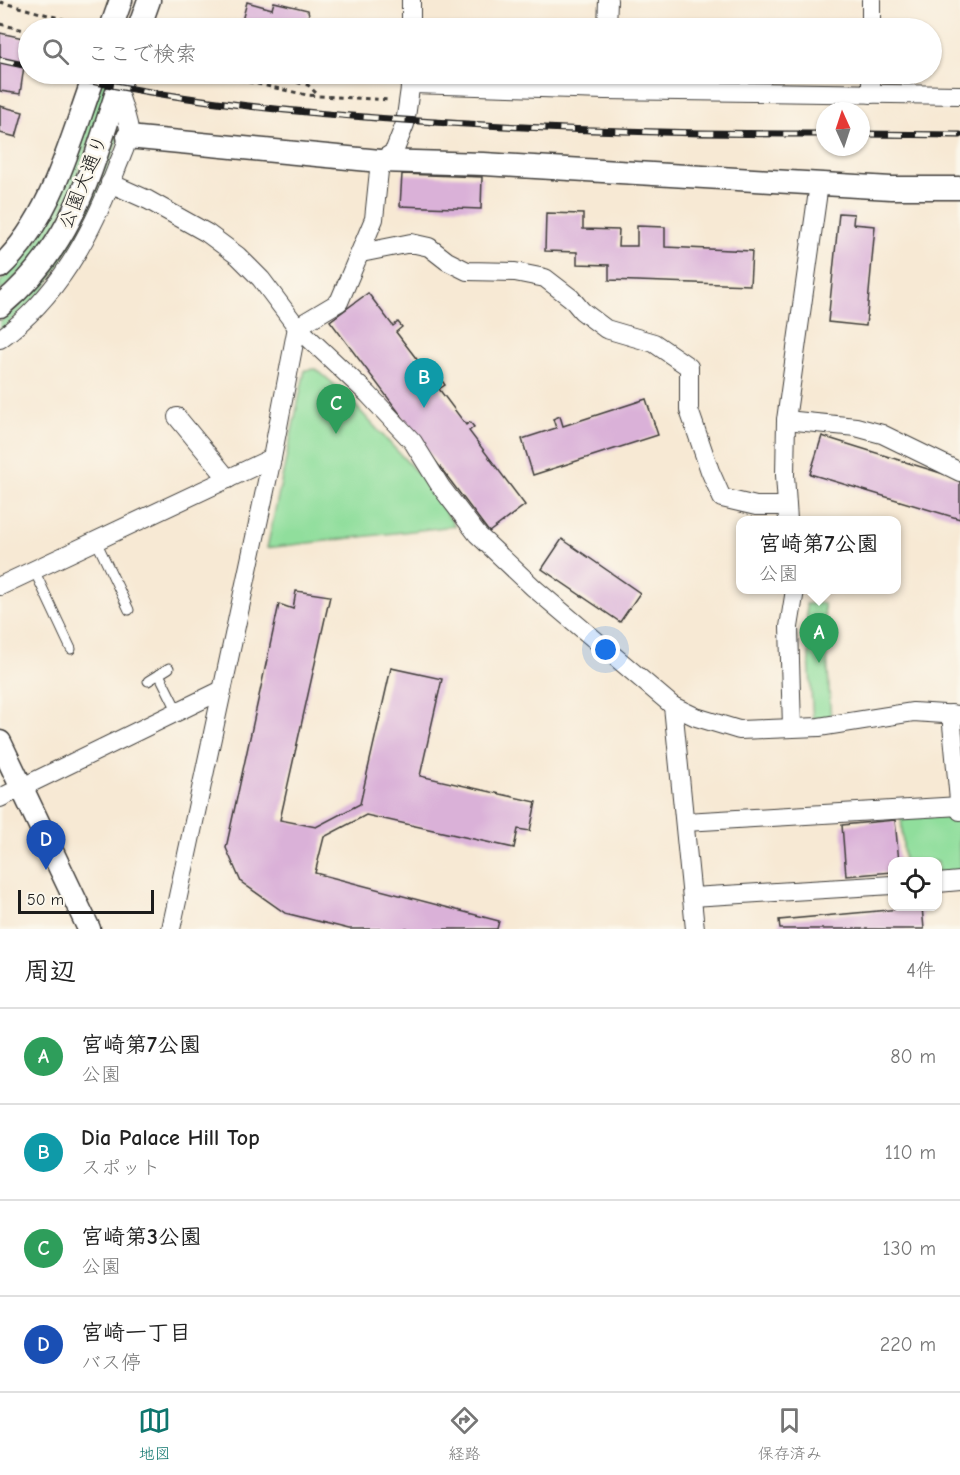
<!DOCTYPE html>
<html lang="ja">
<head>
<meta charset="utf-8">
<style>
  body { margin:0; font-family:"Comic Neue","Klee One",sans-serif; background:#f6f6f6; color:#222 }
  .controls { position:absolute; right:18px; bottom:18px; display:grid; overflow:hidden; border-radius:12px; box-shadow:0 2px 4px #0004 }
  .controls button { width:54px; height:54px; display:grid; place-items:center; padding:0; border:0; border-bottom:2px solid #e0e0e0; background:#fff; color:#222; font:30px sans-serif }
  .compass { position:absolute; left:816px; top:102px; width:54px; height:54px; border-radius:50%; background:#fff; box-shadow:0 2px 4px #0004; rotate:357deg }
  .scale { position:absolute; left:18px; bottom:15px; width:136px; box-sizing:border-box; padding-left:6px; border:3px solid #1c1c1c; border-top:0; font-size:16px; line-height:21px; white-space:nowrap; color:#1c1c1c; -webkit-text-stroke:4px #fbf7ec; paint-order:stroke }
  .you { position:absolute; left:606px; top:650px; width:21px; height:21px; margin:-15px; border:4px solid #fff; border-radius:50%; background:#1a73e8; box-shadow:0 0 0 9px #1a73e833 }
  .badge { display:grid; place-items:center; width:39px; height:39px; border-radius:50%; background:#0f766e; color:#fff; font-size:20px; font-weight:700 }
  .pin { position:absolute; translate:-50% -50px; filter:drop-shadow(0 2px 3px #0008) }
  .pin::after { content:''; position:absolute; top:32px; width:21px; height:18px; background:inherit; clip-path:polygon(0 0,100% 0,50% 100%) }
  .popup { position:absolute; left:736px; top:516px; width:165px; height:78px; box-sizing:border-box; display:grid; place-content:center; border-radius:12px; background:#fff; filter:drop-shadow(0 2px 4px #0005); font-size:20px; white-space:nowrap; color:#767676 }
  .popup b { font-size:22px; color:#222 }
  .popup::after { content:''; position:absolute; left:50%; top:100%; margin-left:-12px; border:12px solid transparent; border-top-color:#fff }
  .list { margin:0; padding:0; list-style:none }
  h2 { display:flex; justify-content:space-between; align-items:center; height:78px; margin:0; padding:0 24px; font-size:26px }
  h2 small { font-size:20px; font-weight:400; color:#767676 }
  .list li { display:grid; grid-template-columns:39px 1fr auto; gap:18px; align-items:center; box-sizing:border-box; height:96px; padding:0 24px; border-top:2px solid #e0e0e0 }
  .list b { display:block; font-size:22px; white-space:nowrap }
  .list p { margin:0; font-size:20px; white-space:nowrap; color:#767676 }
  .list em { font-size:20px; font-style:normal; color:#767676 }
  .icon { flex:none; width:33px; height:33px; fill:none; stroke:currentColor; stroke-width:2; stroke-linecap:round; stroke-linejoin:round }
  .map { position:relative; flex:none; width:960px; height:929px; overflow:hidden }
  .search { position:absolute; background:#fff; box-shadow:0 2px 4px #0004; left:18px; right:18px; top:18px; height:66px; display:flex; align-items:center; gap:15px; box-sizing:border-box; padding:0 21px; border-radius:33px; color:#767676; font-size:22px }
  .sheet { height:462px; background:#fff }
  nav { display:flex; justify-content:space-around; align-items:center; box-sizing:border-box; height:84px; border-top:2px solid #e0e0e0; background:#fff; font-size:16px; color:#767676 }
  nav a { display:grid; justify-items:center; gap:3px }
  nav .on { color:#0f766e }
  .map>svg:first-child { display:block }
</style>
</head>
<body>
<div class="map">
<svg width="960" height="929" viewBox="0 0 960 929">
  <rect width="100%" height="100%" fill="#fbf7ec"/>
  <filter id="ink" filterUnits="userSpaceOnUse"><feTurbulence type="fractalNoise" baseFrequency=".0167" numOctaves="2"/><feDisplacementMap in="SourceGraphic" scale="12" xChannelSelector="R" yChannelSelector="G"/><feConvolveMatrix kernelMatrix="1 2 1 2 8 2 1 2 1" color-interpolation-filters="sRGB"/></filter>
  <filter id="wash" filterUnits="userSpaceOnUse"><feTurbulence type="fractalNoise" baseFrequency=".008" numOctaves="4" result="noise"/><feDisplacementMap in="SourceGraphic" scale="24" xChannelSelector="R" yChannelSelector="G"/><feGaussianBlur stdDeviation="1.35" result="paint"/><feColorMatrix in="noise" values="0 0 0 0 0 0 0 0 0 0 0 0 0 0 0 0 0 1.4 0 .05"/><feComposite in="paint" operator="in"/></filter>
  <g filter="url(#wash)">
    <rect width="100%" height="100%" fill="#f7e9d4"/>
    <g fill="#90de9c" stroke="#567d5c" stroke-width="1.5">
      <polygon points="105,74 116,74 62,214 37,256 0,292 0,282 17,266 39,236"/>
      <path d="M120,123V136L94,208L44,290L0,331V322C34,293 71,245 89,205C101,178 110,150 120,123Z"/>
      <polygon points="316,369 341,390 422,478 455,526 267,548 305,370"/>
      <polygon points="824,603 831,721 813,723 806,604"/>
      <polygon points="958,812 960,874 938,875 938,862 904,861 901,815"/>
    </g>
    <g id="blocks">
      <g fill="#dab1d8">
        <polygon points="247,2 272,9 274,2 308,10 309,15 305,28 240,28"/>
        <polygon points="0,33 28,39 20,94 0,91"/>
        <polygon points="0,106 23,112 16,137 0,133"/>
        <polygon points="402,174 482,177 481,209 400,206"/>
        <polygon points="546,213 583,214 583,229 619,230 618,246 637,246 637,226 665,227 665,247 752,251 750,285 609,280 609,265 577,264 577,252 545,251"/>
        <polygon points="839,213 854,214 853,224 875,226 866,326 828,322"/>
        <polygon points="368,293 393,326 398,322 402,327 396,332 435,383 441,379 445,385 439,389 466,425 470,422 474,427 469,431 525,505 489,532 330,321"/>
        <polygon points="646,399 658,435 533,475 522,439 556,428 553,419 560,416 563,426"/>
        <polygon points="822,436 960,479 960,519 810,474"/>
        <polygon points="562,539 640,593 620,622 542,569"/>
        <polygon points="296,591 330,596 280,820 316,827 360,804 391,668 442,679 420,776 536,802 530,831 518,829 514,848 366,815 324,837 315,873 499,921 497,929 349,929 285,913 241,882 226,848 279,604 293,609"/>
        <polygon points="895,820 899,862 892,862 892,872 846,876 842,825"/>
        <polygon points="922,907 924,929 780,929 779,920"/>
      </g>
    </g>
  </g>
  <g filter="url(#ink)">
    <use href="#blocks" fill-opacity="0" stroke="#3d3b38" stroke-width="1.5"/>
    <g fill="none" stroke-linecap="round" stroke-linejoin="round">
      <g stroke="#3d3b38" stroke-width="11">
        <g id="service">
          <polyline points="96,541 129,610"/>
          <polyline points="34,570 71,649"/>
          <polyline points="159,674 178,712"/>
          <polyline points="148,681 169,668"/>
        </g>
      </g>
      <g stroke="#3d3b38" stroke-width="20">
        <g id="minor">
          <polyline points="411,0 411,28"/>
          <polyline points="607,28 608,0"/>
          <polyline points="871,28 871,0"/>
          <polyline points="412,84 605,90 960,95"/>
          <polyline points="871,94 871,74"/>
          <polyline points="110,183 148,200 207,233 238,256 261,279 297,327 368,394 413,442 441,487 477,534 534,588 673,706 696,717 739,730 819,727 913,712 960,715"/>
          <polyline points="361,253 411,243 429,247 447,261 467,271 515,272 545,278 571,298 582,311 606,329 654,343 689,367 689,410 710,471 722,498 756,506 786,506"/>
          <path d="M0,339C58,297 91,235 116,170C120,158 129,143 129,130C129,124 120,97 117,90"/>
          <polyline points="177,417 228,479"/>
          <polyline points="786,420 856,427 882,434 960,472"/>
          <polyline points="788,520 785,475 786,420 819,184"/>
          <polyline points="0,586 272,458"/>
          <polyline points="673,706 695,929"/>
          <polyline points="951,714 960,811"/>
          <polyline points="792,727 789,627 795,590"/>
          <polyline points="0,798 222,690"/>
          <polyline points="685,822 960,806"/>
          <polyline points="938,883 960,881"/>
          <polyline points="692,897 892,885"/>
          <polyline points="171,929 272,458 297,327 339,302 374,219 380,161 394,152 405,124 412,74"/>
        </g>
      </g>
      <g stroke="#3d3b38" stroke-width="25">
        <g id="tertiary">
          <polyline points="111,28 121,0"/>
          <polyline points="139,28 149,0"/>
          <polyline points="128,137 380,161 484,164 891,188 960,188"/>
          <path d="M0,267C52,219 71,138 95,74"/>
          <path d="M0,306C78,242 92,163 123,74"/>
          <polyline points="0,742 89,929"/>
        </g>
      </g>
      <g stroke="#3d3b38" stroke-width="3" stroke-dasharray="4.5 4.5" stroke-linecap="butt">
        <polyline points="0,2 85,25"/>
        <polyline points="0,24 28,31"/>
        <polyline points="213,74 307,95 319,96"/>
        <polyline points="262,74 308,85 319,96 390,100"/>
      </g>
      <use href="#service" stroke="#fff" stroke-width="9"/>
      <use href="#minor" stroke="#fff" stroke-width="18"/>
      <use href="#tertiary" stroke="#fff" stroke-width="22"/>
      <g stroke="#1c1c1c" stroke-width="7">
        <g id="rail">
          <polyline points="0,60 28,66"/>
          <path d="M59,74C172,100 288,112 404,120C544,130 685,134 825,134"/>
          <polyline points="861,134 960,135"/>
        </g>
      </g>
      <use href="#rail" stroke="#fbf7ec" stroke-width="4.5" stroke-dasharray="14" stroke-linecap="butt"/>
    </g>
  </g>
  <g text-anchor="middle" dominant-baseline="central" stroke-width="5" stroke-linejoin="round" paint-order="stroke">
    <g font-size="20" fill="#1c1c1c" stroke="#fbf7ec">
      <text transform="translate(83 182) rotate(-68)">公園大通り</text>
    </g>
  </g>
</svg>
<div class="controls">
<button><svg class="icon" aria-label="locate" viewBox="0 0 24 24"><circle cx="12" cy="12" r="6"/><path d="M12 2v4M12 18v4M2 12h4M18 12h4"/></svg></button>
</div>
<svg class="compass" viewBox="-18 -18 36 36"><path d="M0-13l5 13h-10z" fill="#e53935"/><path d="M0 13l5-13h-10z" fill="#767676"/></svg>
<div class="scale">50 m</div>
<div class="you"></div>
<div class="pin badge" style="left:819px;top:663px;background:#2e9e5b">A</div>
<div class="popup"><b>宮崎第7公園</b>公園</div>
<div class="pin badge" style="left:424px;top:408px;background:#0f9aa8">B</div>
<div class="pin badge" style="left:336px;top:434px;background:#2e9e5b">C</div>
<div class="pin badge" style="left:46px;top:870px;background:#1a4fb4">D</div>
<div class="search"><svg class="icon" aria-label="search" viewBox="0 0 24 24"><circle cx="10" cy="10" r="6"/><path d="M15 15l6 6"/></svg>ここで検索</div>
</div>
<section class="sheet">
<h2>周辺<small>4件</small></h2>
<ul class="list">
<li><span class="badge" style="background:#2e9e5b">A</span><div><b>宮崎第7公園</b><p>公園</p></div><em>80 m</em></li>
<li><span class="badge" style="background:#0f9aa8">B</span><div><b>Dia Palace Hill Top</b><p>スポット</p></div><em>110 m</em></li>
<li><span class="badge" style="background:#2e9e5b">C</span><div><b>宮崎第3公園</b><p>公園</p></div><em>130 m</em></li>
<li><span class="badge" style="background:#1a4fb4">D</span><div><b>宮崎一丁目</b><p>バス停</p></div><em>220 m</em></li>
</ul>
</section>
<nav>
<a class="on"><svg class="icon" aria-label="map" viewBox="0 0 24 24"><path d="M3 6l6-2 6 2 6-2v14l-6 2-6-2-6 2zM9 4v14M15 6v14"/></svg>地図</a>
<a><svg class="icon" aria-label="directions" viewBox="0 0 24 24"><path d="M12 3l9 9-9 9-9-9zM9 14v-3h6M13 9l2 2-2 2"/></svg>経路</a>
<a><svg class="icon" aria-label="saved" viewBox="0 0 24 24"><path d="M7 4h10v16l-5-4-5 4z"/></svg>保存済み</a>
</nav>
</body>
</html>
